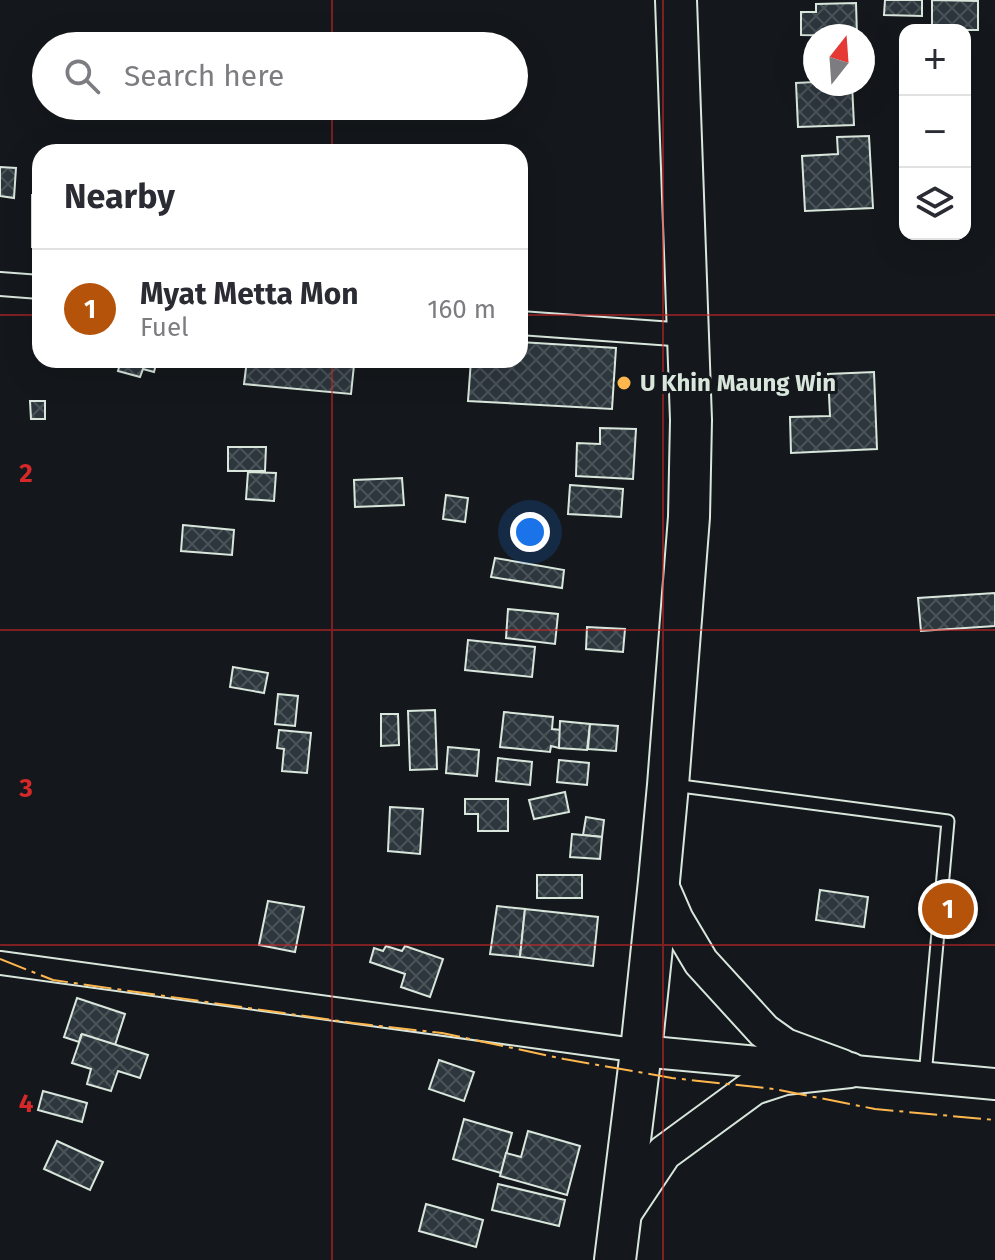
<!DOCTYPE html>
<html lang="en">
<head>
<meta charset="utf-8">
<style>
  body { margin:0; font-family:"Fira Sans",sans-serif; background:#f7f7f7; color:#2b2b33 }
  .controls { position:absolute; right:24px; top:24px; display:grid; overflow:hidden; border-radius:16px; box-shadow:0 8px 32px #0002 }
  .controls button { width:72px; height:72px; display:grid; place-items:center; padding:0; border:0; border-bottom:2px solid #e1e1e2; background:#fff; color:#2b2b33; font:40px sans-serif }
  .compass { position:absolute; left:803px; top:24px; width:72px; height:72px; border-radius:50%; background:#fff; box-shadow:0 8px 32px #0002; rotate:17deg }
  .you { position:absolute; left:530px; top:532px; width:28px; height:28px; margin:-20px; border:6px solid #fff; border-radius:50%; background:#1a73e8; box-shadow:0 0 0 12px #1a73e833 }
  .badge { display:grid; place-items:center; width:52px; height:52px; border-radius:50%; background:#b45309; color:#fff; font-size:26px; font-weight:700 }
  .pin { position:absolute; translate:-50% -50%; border:4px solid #fff; box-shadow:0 2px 8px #0006 }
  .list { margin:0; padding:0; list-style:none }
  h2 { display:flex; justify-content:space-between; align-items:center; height:104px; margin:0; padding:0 32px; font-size:34px }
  h2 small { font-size:26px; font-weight:400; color:#7c7c81 }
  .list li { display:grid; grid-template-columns:52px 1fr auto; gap:24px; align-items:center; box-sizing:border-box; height:120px; padding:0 32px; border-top:2px solid #e1e1e2 }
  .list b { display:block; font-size:30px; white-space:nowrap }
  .list p { margin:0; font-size:26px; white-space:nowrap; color:#7c7c81 }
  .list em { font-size:26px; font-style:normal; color:#7c7c81 }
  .icon { flex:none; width:44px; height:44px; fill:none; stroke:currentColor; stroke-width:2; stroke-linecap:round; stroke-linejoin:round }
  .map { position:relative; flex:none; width:995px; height:1260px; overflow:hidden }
  .search { position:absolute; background:#fff; box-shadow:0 8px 32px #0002; left:32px; top:32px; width:496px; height:88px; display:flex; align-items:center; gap:20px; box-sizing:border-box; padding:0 28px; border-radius:44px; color:#7c7c81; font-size:30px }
  .panel { position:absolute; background:#fff; box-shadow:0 8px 32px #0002; left:32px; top:144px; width:496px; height:224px; border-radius:24px }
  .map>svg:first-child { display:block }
</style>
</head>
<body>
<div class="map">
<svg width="995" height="1260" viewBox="0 0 995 1260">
  <defs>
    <pattern id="building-cross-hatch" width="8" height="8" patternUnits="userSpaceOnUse" patternTransform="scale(2)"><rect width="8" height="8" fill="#2c363c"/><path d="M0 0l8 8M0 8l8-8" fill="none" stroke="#4a5358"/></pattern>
  </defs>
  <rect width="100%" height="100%" fill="#14181c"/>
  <g fill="url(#building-cross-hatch)" stroke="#d8e6dc" stroke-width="2">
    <polygon points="885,0 922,0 922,16 884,15"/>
    <polygon points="932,0 978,1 978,30 932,30"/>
    <polygon points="856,3 857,36 801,35 801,12 816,12 816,4"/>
    <polygon points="815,82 815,84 852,84 854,125 798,127 796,83"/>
    <polygon points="869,136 873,208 805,211 802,156 838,154 837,137"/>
    <polygon points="0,167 16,168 14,198 0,196"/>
    <rect x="32" y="195" width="8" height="52"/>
    <polygon points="520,342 616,348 612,409 468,401 471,360 520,360"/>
    <polygon points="121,360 157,360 154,372 143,369 140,377 118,371"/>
    <polygon points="247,360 305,360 354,365 351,394 244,384"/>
    <polygon points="874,372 877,449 791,453 790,417 830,416 828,374"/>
    <polygon points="30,401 45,401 45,419 31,419"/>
    <polygon points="600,428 636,429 633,479 576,476 577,443 600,444"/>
    <polygon points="228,447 266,447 265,471 228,471"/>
    <polygon points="248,472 276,473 274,501 246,499"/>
    <polygon points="402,478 404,505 355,507 354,480"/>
    <polygon points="570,485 623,489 621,517 568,514"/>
    <polygon points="446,495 468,498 465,522 443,519"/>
    <polygon points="183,525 234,530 232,555 181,551"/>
    <polygon points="495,558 564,570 562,588 491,577"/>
    <polygon points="995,593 995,626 921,631 918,598"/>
    <polygon points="508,609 558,614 555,644 506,638"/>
    <polygon points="587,627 625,629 623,652 586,649"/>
    <polygon points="468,640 535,647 532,677 465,670"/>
    <polygon points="233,667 268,673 264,693 230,687"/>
    <polygon points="278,694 298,696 295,726 275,724"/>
    <polygon points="435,710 437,769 410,770 408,711"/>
    <polygon points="504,712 553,717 552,729 561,730 559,748 551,746 550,752 500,747"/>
    <polygon points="381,714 398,714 399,745 381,746"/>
    <polygon points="560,721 590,724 587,750 559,748"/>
    <polygon points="590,724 618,726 616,751 588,749"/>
    <polygon points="279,730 311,733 307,773 282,771 284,749 277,748"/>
    <polygon points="448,747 479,750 477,776 446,773"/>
    <polygon points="498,758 532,762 530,785 496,781"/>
    <polygon points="559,760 589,763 587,785 557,782"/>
    <polygon points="565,792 569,812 534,819 529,800"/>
    <polygon points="465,799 508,799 508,831 478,831 478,814 465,814"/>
    <polygon points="390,807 423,809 420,854 388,851"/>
    <polygon points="586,817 604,820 602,837 583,835"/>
    <polygon points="572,834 602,837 600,859 570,857"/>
    <rect x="537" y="875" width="45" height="23"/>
    <polygon points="820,890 868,897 864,927 816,920"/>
    <polygon points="268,901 304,907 295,952 259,945"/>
    <polygon points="497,906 525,909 520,957 490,954"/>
    <polygon points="525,909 598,917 593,966 520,957"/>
    <polygon points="386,946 402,951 405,946 443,959 430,997 401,987 405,974 370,962 374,948 383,951"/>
    <polygon points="77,998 125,1014 115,1045 81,1035 79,1042 64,1037"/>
    <polygon points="82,1034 148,1055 140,1078 118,1071 111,1091 87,1084 91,1069 72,1063"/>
    <polygon points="439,1060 474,1072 464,1101 429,1089"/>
    <polygon points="43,1091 87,1103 82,1122 38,1110"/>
    <polygon points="464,1119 512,1133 501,1173 453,1159"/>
    <polygon points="528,1131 580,1146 567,1195 500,1176 506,1153 521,1157"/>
    <polygon points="57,1141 103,1162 90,1190 44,1169"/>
    <polygon points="498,1184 565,1200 559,1226 492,1210"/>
    <polygon points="426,1204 483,1220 476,1247 419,1231"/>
  </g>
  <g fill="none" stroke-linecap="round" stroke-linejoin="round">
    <g stroke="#d8e6dc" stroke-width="15">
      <polyline id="lane" points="673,785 948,821 925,1076"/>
    </g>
    <g stroke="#d8e6dc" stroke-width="26">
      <g id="street">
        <polyline points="0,284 40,287"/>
        <polyline points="520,323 687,335"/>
        <polyline points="0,963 641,1051"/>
      </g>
    </g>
    <g stroke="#d8e6dc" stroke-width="34">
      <polyline id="secondary" points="641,1051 995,1084"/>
    </g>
    <g stroke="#d8e6dc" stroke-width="38">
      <g id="primary">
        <polyline points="659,881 676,920 701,962 764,1031 785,1046 842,1067"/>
        <polyline points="620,1219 664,1153 754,1087 785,1077 850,1070"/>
      </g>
    </g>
    <g stroke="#d8e6dc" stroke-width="44">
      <polyline id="highway" points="615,1260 641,1051 659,881 668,785 689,517 691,420 676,0"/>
    </g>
    <use href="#lane" stroke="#14181c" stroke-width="11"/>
    <use href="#street" stroke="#14181c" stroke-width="22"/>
    <use href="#secondary" stroke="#14181c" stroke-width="30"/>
    <use href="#primary" stroke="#14181c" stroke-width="34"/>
    <use href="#highway" stroke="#14181c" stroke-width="40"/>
    <polyline stroke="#ffb74d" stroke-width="2" stroke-dasharray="28 6 4 6" stroke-linecap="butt" points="0,959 53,980 353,1023 442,1033 564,1059 672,1078 774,1089 875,1109 995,1120"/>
  </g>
  <path fill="none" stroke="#d62828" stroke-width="2" stroke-opacity="0.55" d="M332,0V46M663,0V1260M332,106V152M0,315H40M520,315H995M332,360V1260M0,630H995M0,945H995"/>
  <circle fill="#ffb74d" stroke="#14181c" stroke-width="3" cx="624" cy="383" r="8"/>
  <g text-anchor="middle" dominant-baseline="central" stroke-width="6" stroke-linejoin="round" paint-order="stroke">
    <g font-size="24" font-weight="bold" fill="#d8e6dc" stroke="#14181c" text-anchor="start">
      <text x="640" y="383">U Khin Maung Win</text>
    </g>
  </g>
  <g font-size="26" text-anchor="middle" font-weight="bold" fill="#d62828" stroke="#14181c" stroke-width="6" stroke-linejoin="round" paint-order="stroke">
    <text x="26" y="482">2</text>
    <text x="26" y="797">3</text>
    <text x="26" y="1112">4</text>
  </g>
</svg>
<div class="controls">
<button>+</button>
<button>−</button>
<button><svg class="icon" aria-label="layers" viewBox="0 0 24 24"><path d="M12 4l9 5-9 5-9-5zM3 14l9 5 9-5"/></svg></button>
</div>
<svg class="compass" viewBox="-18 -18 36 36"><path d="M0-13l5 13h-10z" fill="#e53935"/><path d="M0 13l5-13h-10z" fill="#7c7c81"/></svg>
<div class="you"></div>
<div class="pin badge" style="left:948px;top:909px">1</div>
<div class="search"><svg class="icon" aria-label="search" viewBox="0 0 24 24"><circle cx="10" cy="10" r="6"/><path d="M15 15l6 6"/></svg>Search here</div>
<section class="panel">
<h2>Nearby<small></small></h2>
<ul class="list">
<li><span class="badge">1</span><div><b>Myat Metta Mon</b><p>Fuel</p></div><em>160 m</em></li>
</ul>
</section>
</div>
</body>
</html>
